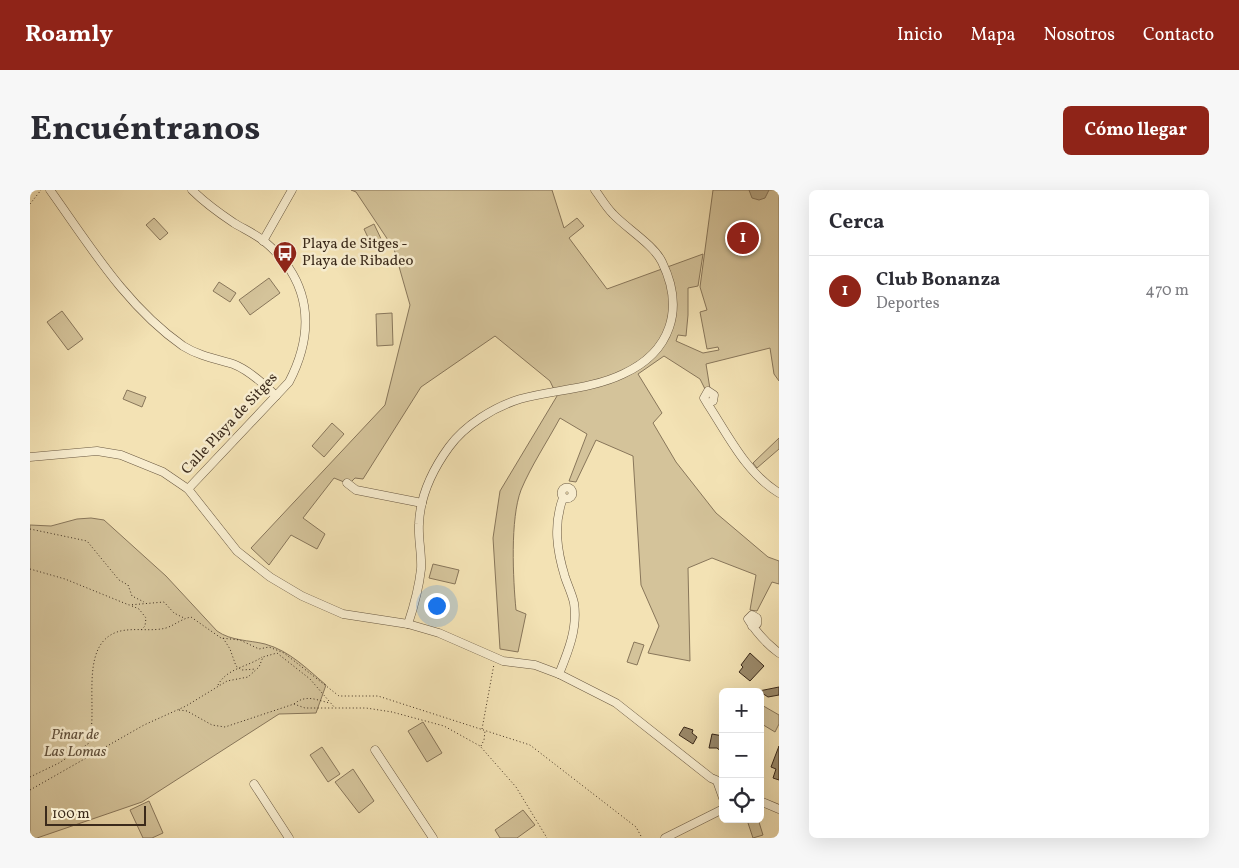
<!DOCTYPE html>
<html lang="es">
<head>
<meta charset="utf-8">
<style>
  body { margin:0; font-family:Vollkorn,serif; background:#f7f7f7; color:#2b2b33 }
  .controls { position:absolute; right:15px; bottom:15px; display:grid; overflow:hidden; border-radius:8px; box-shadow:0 5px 20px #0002 }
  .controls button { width:45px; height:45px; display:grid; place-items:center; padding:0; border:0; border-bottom:1px solid #e1e1e2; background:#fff; color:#2b2b33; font:25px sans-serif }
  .scale { position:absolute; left:15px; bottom:12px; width:101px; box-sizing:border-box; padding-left:5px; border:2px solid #3b2a1b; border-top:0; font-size:14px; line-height:18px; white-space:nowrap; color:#3b2a1b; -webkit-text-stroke:4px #f7ecce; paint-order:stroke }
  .you { position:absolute; left:406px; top:415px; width:18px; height:18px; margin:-12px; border:4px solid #fff; border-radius:50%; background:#1a73e8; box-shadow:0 0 0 8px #1a73e833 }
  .badge { display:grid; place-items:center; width:32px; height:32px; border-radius:50%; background:#8f2418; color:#fff; font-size:16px; font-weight:700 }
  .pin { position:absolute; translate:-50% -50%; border:2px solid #fff; box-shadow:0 1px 5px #0006 }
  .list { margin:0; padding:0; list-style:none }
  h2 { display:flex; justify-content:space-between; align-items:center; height:65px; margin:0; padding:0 20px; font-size:21px }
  h2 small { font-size:16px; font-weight:400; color:#7c7c81 }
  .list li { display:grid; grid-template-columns:32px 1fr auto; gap:15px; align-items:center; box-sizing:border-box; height:70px; padding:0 20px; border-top:1px solid #e1e1e2 }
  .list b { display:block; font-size:19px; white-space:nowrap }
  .list p { margin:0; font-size:16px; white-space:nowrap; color:#7c7c81 }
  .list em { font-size:16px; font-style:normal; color:#7c7c81 }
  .icon { flex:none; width:28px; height:28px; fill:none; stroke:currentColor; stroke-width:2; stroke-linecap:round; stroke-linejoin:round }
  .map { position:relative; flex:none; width:749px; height:648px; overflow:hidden; border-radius:8px }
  header { display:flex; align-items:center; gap:30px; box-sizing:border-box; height:70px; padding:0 25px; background:#8f2418; color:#fff }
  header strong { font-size:24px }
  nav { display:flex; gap:28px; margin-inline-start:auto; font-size:18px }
  .intro { display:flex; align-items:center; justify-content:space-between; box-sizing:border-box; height:120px; padding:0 30px }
  h1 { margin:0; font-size:35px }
  .button { padding:12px 22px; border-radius:8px; background:#8f2418; color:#fff; font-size:18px; font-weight:700 }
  main { display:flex; gap:30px; padding:0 30px }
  aside { flex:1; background:#fff; border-radius:8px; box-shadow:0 5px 20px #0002 }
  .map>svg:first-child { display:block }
</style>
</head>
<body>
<header>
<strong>Roamly</strong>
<nav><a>Inicio</a><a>Mapa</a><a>Nosotros</a><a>Contacto</a></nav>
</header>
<div class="intro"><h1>Encuéntranos</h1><a class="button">Cómo llegar</a></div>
<main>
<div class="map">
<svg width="749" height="648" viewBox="0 0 749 648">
  <rect width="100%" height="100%" fill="#f3e2b4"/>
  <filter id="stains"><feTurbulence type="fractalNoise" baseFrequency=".004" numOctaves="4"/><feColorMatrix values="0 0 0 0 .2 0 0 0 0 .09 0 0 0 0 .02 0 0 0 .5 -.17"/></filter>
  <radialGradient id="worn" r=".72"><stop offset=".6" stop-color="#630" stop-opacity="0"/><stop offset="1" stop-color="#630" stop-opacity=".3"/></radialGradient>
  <g fill="#d4c39a" stroke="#88765a">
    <path d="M321,0H522L534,38L547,28L554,36L539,48L577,99L673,64L668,96L658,98V125L656,146L648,145L646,151L673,163L689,160L688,157L677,159L670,122L677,120L670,97L683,0H749V191L744,184L740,158L676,174L680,199H675L670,189L634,166L608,184L632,223L623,233L646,272L686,323L738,367L749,371V394L742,392L727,421L720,420L726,385L682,368L658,378L660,471L618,463L629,436L611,395L603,266L566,250L546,292L539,291L557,244L530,228C517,252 501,276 491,300C480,329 483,389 486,420L496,424L488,462L470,459L463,348L470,301L527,206L520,191L465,146L391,197L333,289L325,288L319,294L304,288L273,328L295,344L287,359L261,345L239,375L221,358L355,215L380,115L364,59L326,2Z"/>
    <polygon points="124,28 138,43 130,50 116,35"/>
    <polygon points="344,34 353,53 343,58 334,39"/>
    <polygon points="239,88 250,103 220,125 209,110"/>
    <polygon points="189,92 206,103 200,112 183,101"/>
    <polygon points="32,121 53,149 38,160 17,132"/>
    <polygon points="362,123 363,155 347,156 346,124"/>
    <polygon points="97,200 116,207 112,217 93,209"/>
    <polygon points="302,233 314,244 294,267 282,256"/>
    <polygon points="749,248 749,259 727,278 723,273"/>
    <path d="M61,328L74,330L136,386L187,441C201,451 219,450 235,454C260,461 277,479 296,495L286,523L249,524L112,612L7,648H0V335L21,336L47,329Z"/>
    <polygon points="403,374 429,380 425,394 399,388"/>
    <polygon points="604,452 614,455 607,475 597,472"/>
    <polygon points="730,514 749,525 749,534 745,542 730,533"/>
    <polygon points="393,532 412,563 397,572 378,541"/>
    <polygon points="292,557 310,584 298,592 280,565"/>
    <polygon points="323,579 344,611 329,623 305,592"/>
    <polygon points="119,611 133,643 122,648 113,648 100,620"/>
    <polygon points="493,620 505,635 487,648 470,648 465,640"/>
    <polygon points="728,629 733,645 723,648 717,630"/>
  </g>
  <polygon fill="#b4a380" stroke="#847358" points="719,0 739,0 735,8 729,10 722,8"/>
  <g fill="#9b8a6b" stroke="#3b2a1b">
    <polygon points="720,463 734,476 720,491 709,482 713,477 711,475"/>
    <polygon points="749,497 749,505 738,507 729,501"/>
    <polygon points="654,537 663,540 662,543 667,547 663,554 649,545"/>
    <polygon points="682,544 693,546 693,563 687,558 679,558"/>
    <polygon points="749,556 749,590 743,588 746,579 741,577"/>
  </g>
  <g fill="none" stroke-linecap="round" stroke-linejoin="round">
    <g stroke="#695841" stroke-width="9">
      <g id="street">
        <path d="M20,0C60,56 96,116 153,156C169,166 186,169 203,174C219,180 234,194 246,206"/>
        <polyline points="233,51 262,0"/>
        <path d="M677,213L683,211L684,205L678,201L674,208L677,213C698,245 716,283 749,303"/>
        <polyline points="0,267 67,261 91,265 133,282 158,299 207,361 240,387 272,406 313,424 378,434 409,443 473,471 505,475 529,484 586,513 681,588 693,593"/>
        <polyline points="317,293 326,300 392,313"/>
        <circle cx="537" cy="303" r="5.5"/>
        <path d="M158,299L259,192C286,140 281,90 234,51C225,44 214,39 204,33C189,23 175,13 162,0"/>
        <path d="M378,434C384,416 389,398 391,379C392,364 388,349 389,334C390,306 403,279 419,257C435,235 464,217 490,209C523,200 562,199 593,184C641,162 655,119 632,72C624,55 596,38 583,24C576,17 571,8 565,0"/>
        <path d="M722,436L727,434V428L722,425L718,429C726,442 737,454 749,463"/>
        <path d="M529,484C538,462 548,438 544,413C542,404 538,396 535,387C527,361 523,335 533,308"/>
        <polyline points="345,560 403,648"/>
        <polyline points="687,591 693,608"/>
        <polyline points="224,594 259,648"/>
        <polyline points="730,611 749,619"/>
        <polyline points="635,648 693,619"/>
      </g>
    </g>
    <g stroke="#3b2a1b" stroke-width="1" stroke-dasharray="1 2.5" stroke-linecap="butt">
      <polyline points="0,14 11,0"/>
      <polyline points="0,339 57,351 89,390 98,395 102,406 114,412"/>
      <polyline points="0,379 35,389 99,415 134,412 144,423 154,428"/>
      <polyline points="102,416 109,419 116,428 115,436 111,440"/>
      <polyline points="193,448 200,459 206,476 212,480 226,479"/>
      <path d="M188,495C197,478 218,477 232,467"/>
      <path d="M264,514C276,504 286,510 300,513"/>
      <polyline points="149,520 157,521 182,535 195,537 264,514 275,518 303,518"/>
      <polyline points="452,539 464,474"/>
      <polyline points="451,556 454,550 455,541"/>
      <path d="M0,587L29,573L58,554C70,523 47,456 87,442C102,437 121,442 136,438C145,435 151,429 161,427L191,448L210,450L229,459L239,457L254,463L309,506H348L500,555L606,637L612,648"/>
      <polyline points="0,600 114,535 156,516 197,491 218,487 229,477 233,467 247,463 280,489 305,518 336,518 362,522 414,536 450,556 486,597 517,648"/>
    </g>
    <use href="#street" stroke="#f7ecce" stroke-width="8"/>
  </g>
  <defs>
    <g id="bus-pin" transform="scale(1.25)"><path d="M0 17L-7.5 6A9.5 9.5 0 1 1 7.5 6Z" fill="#8f2418" stroke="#f7ecce"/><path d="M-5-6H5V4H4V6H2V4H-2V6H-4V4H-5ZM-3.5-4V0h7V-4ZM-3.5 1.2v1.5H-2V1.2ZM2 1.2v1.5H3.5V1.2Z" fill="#fff"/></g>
  </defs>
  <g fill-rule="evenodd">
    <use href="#bus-pin" x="255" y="63"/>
  </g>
  <g text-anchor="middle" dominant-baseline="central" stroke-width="5" stroke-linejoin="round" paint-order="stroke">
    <g font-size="15" fill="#3b2a1b" stroke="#f7ecce" text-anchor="start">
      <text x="272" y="54">Playa de Sitges -<tspan x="272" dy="17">Playa de Ribadeo</tspan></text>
    </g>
    <g font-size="15" fill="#3b2a1b" stroke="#f7ecce">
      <text transform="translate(200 234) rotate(-47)">Calle Playa de Sitges</text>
    </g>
    <g font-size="15" font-style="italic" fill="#61503b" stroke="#f7ecce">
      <text x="45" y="545">Pinar de<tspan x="45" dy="17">Las Lomas</tspan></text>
    </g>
  </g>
  <rect width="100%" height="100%" filter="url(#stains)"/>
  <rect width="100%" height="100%" fill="url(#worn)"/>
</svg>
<div class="controls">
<button>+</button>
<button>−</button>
<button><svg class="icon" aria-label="locate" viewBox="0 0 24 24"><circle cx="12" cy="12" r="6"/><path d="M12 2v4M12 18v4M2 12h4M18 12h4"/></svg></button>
</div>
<div class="scale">100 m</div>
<div class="you"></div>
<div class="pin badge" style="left:713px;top:48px">1</div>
</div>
<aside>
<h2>Cerca<small></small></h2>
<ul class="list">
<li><span class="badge">1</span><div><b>Club Bonanza</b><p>Deportes</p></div><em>470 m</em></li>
</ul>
</aside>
</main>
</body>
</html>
